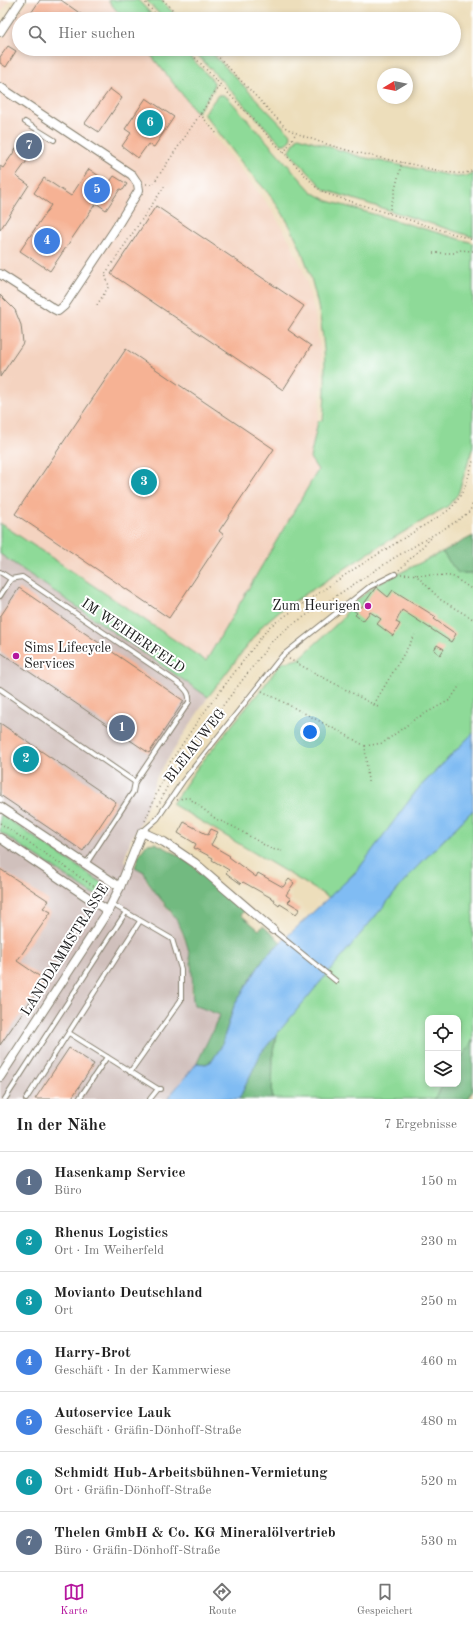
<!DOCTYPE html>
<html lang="de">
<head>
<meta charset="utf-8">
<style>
  body { margin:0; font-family:"Old Standard TT",serif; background:#f2f2f2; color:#222 }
  .controls { position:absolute; right:12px; bottom:12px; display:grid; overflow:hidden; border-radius:8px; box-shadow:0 2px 6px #0003 }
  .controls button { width:36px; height:36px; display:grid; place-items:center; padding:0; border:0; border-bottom:1px solid #e0e0e0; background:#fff; color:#222; font:20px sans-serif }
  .compass { position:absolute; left:377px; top:68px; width:36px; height:36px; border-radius:50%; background:#fff; box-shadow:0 2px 6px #0003; rotate:260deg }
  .you { position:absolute; left:310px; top:732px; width:14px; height:14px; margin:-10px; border:3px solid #fff; border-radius:50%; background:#1a73e8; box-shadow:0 0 0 6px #1a73e833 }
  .badge { display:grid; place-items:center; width:26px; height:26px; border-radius:50%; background:#b5179e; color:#fff; font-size:13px; font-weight:700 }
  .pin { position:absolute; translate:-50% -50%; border:2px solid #fff; box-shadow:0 1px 4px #0006 }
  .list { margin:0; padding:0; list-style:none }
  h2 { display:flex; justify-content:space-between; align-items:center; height:52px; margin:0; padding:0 16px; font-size:17px }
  h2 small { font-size:13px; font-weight:400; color:#767676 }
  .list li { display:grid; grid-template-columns:26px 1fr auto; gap:12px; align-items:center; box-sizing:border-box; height:60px; padding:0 16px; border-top:1px solid #e0e0e0 }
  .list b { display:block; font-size:15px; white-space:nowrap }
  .list p { margin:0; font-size:13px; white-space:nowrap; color:#767676 }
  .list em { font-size:13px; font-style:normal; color:#767676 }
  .icon { flex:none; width:22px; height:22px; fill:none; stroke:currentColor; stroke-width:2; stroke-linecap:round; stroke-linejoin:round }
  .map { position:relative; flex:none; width:473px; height:1099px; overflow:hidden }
  .search { position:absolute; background:#fff; box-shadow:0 2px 6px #0003; left:12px; right:12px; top:12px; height:44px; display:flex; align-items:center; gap:10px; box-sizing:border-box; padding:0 14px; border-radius:22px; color:#767676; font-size:15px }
  .sheet { height:472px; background:#fff }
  nav { display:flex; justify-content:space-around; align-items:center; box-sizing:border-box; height:56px; border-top:1px solid #e0e0e0; background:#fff; font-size:11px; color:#767676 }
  nav a { display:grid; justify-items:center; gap:2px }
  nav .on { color:#b5179e }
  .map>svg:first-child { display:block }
</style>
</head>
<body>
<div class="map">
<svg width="473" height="1099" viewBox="0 0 473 1099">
  <rect width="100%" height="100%" fill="#fff"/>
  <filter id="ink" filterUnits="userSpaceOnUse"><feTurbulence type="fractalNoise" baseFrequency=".025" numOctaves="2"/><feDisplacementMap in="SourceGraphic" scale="8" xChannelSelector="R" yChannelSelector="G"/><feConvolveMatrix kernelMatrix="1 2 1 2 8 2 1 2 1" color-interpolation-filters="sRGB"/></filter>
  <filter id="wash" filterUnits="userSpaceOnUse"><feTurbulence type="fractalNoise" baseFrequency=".012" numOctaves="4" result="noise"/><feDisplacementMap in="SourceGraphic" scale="16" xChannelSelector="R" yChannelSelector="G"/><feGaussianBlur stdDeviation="0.9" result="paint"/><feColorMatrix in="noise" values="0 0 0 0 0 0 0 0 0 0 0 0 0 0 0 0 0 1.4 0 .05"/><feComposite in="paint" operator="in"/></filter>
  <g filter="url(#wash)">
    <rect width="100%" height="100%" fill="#eddebb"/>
    <g fill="#f4d3c0">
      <polygon points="0,0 10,0 0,14"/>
      <polygon points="28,0 108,0 123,19 19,19 19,49 146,49 270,207 290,241 303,270 309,290 315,314 322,363 321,394 318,421 310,457 318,470 207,661 0,523 0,40"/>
    </g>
    <polygon fill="#d0c0bc" points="0,554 208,697 157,776 140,825 131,839 124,861 144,872 147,882 177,921 188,948 192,975 191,994 220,1015 197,1063 167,1099 0,1099"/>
    <g fill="#8eda98" stroke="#557b5a">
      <polygon points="108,0 138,0 156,19 123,19"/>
      <polygon points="146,0 161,0 179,19 164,19"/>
      <polygon points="146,49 183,49 214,82 213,90 197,113"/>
      <polygon points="192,49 208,49 291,135 290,140 285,144 281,144"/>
      <path d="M218,95H223L228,98L312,192L328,201L473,243V447L458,494L448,506L375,549L278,612L263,625L208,697L0,554V523L206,661L318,470L310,458L318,421L323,420C331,349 318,262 275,202C266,189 255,179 245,167C231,149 218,131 204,114Z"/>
      <polygon points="299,137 361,157 457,177 467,176 473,173 473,237 325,190 289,152 297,138"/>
      <polygon points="442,552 458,573 473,573 473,733 417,790 364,863 330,898 172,804 197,768 264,686 281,663 299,659 344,617 347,608 376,585"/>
      <polygon points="473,810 473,1040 458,1063 458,1018 428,1018 428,1084 444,1084 434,1099 272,1099 273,1051 278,1031 414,870"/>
      <polygon points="0,814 99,881 104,887 101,895 91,893 0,832"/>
    </g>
    <g fill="#72ba80" stroke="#476b4e">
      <polygon points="473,536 473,573 458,573 442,552"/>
      <path d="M155,843C190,858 217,885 245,910L241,915L259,930L263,926L281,942L264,958L234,1006L221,1047L212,1061L206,1064L197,1063L220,1015L194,1005C191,994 193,985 192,974C191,956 186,936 177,921C167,903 150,891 144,872L135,867L139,855L147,844Z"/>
      <polygon points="278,1031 273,1051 272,1099 239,1099 260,1053"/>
      <polygon points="473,1040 473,1091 467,1099 434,1099 444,1084 458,1084 458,1063"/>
    </g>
    <polygon fill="#80bcf3" stroke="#4e6c88" points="473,733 473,810 414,870 261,1053 239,1099 167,1099 197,1063 206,1064 212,1061 221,1047 234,1006 264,958 357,871 417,790"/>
    <g id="blocks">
      <g fill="#f6b294">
        <polygon points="40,0 61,0 88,19 27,19"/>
        <polygon points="8,46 16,51 6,67 0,63 0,57"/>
        <polygon points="110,89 122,98 99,132 85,123"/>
        <polygon points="146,98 174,117 154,147 148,144 138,158 122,146 131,133 125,129"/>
        <polygon points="27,133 42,143 31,159 29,158 16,176 29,185 0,230 0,166 3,168"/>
        <polygon points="89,169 109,183 114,176 127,184 123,190 120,189 106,210 96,203 50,271 20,251 51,205 34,193 44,178 71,196"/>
        <polygon points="156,206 304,306 288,330 311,346 283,390 111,274"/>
        <polygon points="0,295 15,310 21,325 23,343 0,377"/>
        <polygon points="126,349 274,449 219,531 224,535 169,618 15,514"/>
        <polygon points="376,587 388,597 393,590 436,617 434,619 456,634 451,642 402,610 396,622 400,624 393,636 377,624 381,619 370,612 363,621 355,615 357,613 352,609 356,604 361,608"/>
        <polygon points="19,588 184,701 149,753 0,652 0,617"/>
        <polygon points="437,645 444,649 440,655 434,650"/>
        <polygon points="0,723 116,802 83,851 0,795"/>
        <polygon points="184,822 208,835 211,829 218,832 211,845 230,856 229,857 256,877 258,873 283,887 289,879 294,883 286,895 291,899 288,902 300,909 296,914 280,904 279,906 274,902 275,900 243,882 241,884 226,873 229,870 212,860 213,858 194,848 196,844 178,833"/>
        <polygon points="0,869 49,901 43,908 51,912 17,961 45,980 0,1045"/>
        <polygon points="69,1048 94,1064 71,1099 35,1099"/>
      </g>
    </g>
  </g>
  <g filter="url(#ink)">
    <use href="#blocks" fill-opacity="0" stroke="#847d6c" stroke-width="1"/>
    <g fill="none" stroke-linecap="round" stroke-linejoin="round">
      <g stroke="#847d6c" stroke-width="6">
        <g id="lane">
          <polyline points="25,122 54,140"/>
          <polyline points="0,572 11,579 0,596"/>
          <path d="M11,579L22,577L181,685C187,691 190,694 189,702L135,782L133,792L86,864"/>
          <polyline points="0,689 135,782"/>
          <polyline points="142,832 157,819 183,781 282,656 369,587 395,574"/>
          <polyline points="112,904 172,939 181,969 181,1000 130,1072"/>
          <polyline points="273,930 336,981"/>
          <polyline points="69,1033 158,1089 161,1089"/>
          <polyline points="5,1099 126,912"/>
          <polyline points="26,1099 140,921"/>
          <polyline points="79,1099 107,1057"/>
          <polyline points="150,1099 158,1089"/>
        </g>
      </g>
      <g stroke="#847d6c" stroke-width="10">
        <g id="street">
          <polyline points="0,32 21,0"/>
          <polyline points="0,87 132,175 138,184 139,190 114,231 64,306 58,311 54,309 0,274"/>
          <polyline points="0,807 120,887"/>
          <polyline points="0,838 108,911"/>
          <polyline points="0,1077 108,911 120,887 142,832 164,842 195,863 273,930"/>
        </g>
      </g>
      <g stroke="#847d6c" stroke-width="1.5" stroke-dasharray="1 3" stroke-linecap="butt">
        <polyline points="143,0 160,19"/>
        <polyline points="163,0 182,19"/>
        <polyline points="187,49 316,187 327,194 473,240"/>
        <path d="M211,49L286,128C321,146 371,156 410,164C425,167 440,172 455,173C461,174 468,173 473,170"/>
        <polyline points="200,114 217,134"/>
        <polyline points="284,153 296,133"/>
        <polyline points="146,184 153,184 220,85"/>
        <polyline points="389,213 402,162"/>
        <polyline points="433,253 454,253 459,250 473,251"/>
        <polyline points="97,305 109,286 105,274 166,184"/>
        <polyline points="399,570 432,537"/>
        <polyline points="401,574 452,576 473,590"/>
        <polyline points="415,574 441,600 473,619"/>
        <polyline points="289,659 378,707"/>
        <polyline points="262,691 348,736 365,746 368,782"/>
        <polyline points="374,704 415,635"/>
        <polyline points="365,746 383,743 415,719 450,700 460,685"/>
        <polyline points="177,800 183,798 189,798 216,819 234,827 271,849 282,851"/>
        <polyline points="158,806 174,772 192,746 273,640 290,626 394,558 457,521 470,511 473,502"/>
        <path d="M145,821L169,764L199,719L269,627L351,571L449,510C463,497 468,479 473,461"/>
        <polyline points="0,823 108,896"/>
      </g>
      <use href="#lane" stroke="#fff" stroke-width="4"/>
      <use href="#street" stroke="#fff" stroke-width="8"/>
    </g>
  </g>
  <g fill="#b5179e" stroke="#fff" stroke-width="1.5">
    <circle cx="368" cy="606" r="4"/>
    <circle cx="16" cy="656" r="4"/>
  </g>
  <g text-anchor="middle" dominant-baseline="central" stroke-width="4" stroke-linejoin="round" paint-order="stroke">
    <g font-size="14" fill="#1c1c1c" stroke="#fff" text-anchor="end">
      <text x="360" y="606">Zum Heurigen</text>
      <text x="24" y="648" text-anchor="start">Sims Lifecycle<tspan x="24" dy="16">Services</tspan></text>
    </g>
    <g font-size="14" fill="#1c1c1c" stroke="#fff">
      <text transform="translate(133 636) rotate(34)">IM WEIHERFELD</text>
      <text transform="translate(195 746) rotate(-52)">BLEIAUWEG</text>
      <text transform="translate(65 950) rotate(-58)">LANDDAMMSTRASSE</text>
    </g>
  </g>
</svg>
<div class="controls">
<button><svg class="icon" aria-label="locate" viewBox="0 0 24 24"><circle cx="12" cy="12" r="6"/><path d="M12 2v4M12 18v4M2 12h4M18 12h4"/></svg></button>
<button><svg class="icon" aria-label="layers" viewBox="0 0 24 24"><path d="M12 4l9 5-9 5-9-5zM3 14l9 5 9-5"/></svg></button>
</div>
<svg class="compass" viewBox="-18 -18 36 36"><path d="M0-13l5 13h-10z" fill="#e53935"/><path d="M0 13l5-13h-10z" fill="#767676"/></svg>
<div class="you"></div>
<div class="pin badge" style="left:122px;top:728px;background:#5c6f8a">1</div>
<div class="pin badge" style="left:26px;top:759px;background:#0f9aa8">2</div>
<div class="pin badge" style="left:144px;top:482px;background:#0f9aa8">3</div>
<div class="pin badge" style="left:47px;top:241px;background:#3f7fe0">4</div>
<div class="pin badge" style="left:97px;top:190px;background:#3f7fe0">5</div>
<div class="pin badge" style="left:150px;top:123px;background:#0f9aa8">6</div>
<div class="pin badge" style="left:29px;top:146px;background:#5c6f8a">7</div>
<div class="search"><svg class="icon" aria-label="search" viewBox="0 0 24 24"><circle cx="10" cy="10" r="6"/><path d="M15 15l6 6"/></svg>Hier suchen</div>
</div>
<section class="sheet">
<h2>In der Nähe<small>7 Ergebnisse</small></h2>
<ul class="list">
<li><span class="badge" style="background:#5c6f8a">1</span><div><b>Hasenkamp Service</b><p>Büro</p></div><em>150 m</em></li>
<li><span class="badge" style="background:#0f9aa8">2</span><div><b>Rhenus Logistics</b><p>Ort · Im Weiherfeld</p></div><em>230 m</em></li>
<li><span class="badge" style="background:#0f9aa8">3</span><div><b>Movianto Deutschland</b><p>Ort</p></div><em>250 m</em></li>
<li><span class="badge" style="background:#3f7fe0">4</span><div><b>Harry-Brot</b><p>Geschäft · In der Kammerwiese</p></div><em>460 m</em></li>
<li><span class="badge" style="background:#3f7fe0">5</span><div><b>Autoservice Lauk</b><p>Geschäft · Gräfin-Dönhoff-Straße</p></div><em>480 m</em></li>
<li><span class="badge" style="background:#0f9aa8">6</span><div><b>Schmidt Hub-Arbeitsbühnen-Vermietung</b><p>Ort · Gräfin-Dönhoff-Straße</p></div><em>520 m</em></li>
<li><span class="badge" style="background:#5c6f8a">7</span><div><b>Thelen GmbH &amp; Co. KG Mineralölvertrieb</b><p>Büro · Gräfin-Dönhoff-Straße</p></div><em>530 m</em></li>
</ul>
</section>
<nav>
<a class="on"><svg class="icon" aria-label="map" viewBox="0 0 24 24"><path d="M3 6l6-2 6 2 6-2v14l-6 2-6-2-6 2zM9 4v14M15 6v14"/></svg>Karte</a>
<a><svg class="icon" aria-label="directions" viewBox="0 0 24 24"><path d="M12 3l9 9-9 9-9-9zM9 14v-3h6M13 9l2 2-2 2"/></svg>Route</a>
<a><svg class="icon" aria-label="saved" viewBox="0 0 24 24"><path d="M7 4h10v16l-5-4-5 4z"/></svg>Gespeichert</a>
</nav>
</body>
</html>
